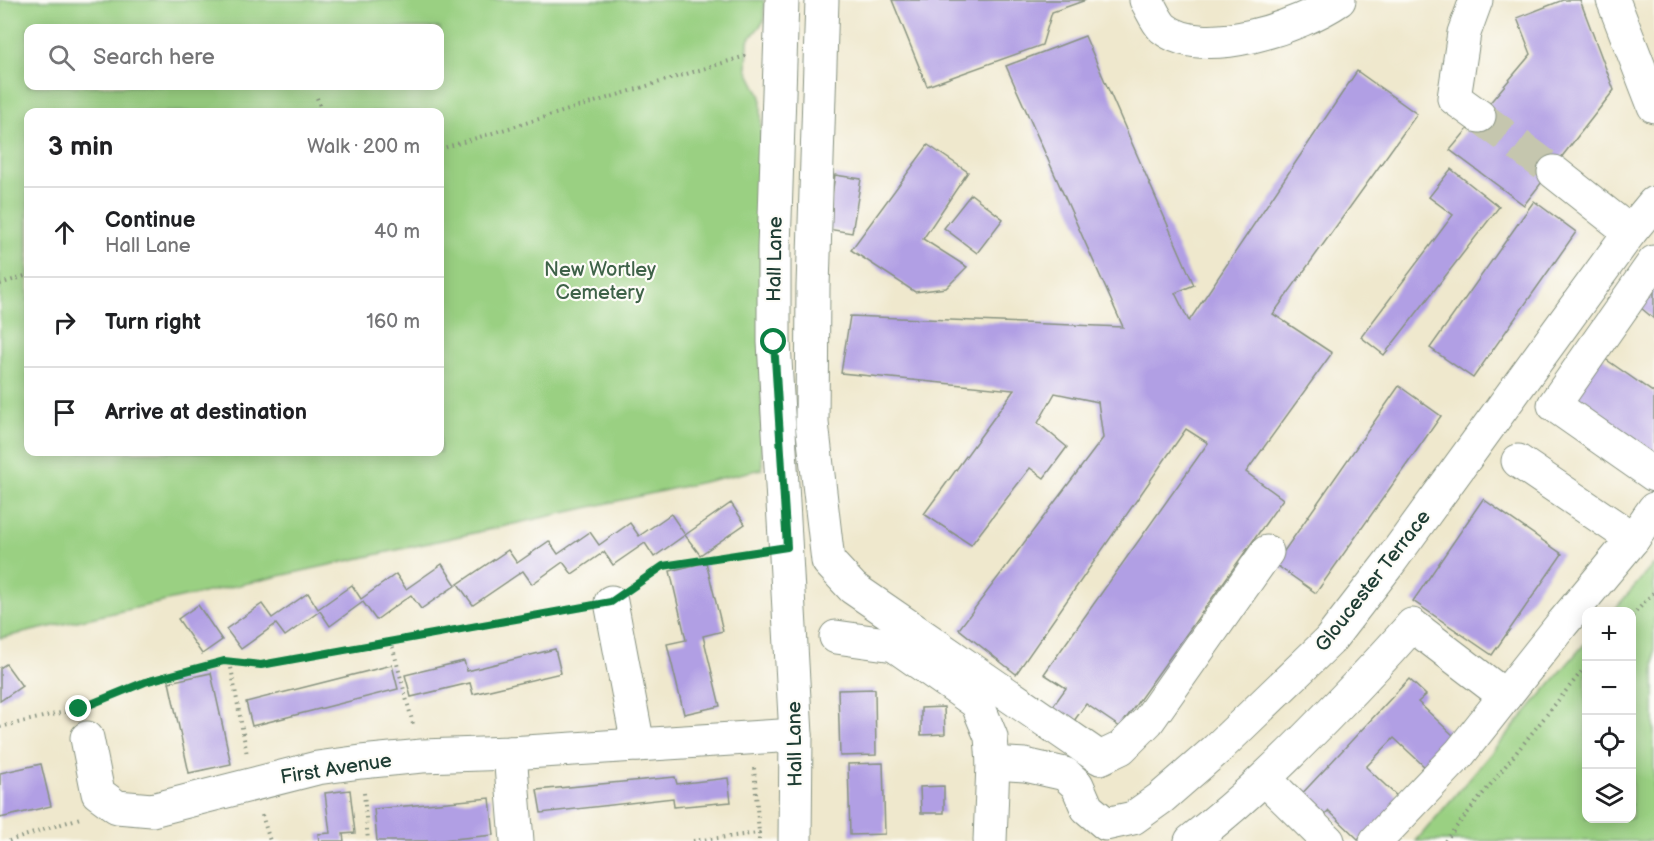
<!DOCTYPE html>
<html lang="en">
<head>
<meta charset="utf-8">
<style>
  body { margin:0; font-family:"Balsamiq Sans",sans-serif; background:#f2f2f2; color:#202124 }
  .controls { position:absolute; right:18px; bottom:18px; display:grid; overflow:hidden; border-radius:12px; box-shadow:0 3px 15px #0003 }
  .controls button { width:54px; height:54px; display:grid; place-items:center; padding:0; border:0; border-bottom:2px solid #e0e0e0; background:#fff; color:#202124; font:30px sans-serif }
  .stop { position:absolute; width:18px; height:18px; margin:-14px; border:4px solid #0b8043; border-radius:50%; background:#fff }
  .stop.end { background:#0b8043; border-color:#fff; box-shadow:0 2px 6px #0008 }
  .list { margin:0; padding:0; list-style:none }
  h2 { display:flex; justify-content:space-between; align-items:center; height:78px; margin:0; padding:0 24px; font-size:26px }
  h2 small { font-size:20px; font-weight:400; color:#757577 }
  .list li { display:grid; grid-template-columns:39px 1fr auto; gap:18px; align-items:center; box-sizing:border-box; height:90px; padding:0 24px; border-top:2px solid #e0e0e0 }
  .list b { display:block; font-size:22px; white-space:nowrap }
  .list p { margin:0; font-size:20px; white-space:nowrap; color:#757577 }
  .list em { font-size:20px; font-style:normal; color:#757577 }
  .icon { flex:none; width:33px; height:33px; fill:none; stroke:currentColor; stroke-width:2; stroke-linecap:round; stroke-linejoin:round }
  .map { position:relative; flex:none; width:1654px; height:841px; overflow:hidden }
  .search { position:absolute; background:#fff; box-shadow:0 3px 15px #0003; left:24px; top:24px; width:420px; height:66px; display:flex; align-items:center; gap:15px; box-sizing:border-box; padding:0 21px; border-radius:12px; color:#757577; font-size:22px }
  .panel { position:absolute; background:#fff; box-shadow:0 3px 15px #0003; left:24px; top:108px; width:420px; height:348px; border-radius:12px }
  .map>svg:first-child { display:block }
</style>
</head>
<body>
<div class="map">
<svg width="1654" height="841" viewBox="0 0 1654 841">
  <rect width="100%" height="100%" fill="#fdfcf7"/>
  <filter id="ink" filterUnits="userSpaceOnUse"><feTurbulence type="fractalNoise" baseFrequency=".0167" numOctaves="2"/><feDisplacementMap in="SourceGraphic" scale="12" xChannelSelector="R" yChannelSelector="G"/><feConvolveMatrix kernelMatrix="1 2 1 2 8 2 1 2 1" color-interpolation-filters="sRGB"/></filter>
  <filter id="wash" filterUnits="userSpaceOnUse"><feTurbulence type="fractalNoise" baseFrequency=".008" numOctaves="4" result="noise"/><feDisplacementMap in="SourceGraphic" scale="24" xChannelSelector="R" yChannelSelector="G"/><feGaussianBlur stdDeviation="1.35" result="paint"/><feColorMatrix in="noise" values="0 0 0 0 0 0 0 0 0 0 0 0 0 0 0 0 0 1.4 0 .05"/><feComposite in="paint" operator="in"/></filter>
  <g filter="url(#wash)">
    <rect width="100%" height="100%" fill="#efe8cd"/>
    <g fill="#9ad082" stroke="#5c865b" stroke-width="1.5" fill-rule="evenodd">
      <path d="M0,0H764V21L748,41L747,69L761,97L762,469L0,638ZM28,28H440V86H28ZM28,112H440V452H28Z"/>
      <polygon points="1654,564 1654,841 1416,841 1586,642 1586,818 1632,818 1632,612 1613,611"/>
    </g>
    <g id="blocks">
      <g fill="#b19fe4">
        <polygon points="892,0 1086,0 1052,12 1042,45 927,86"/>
        <polygon points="1563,0 1580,0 1614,90 1524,205 1450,150 1531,54 1517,18"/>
        <polygon points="1085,36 1194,285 1175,293 1189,321 1357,71 1417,114 1273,314 1332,353 1246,472 1283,499 1120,727 1086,704 1069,728 1048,713 1066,688 1044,674 1208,443 1186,429 1016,674 959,629 1103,438 1098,402 1055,393 1038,423 1067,447 1044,478 1030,468 971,545 924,514 1014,390 841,373 850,316 1123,327 1006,66"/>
        <polygon points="928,145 968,172 923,239 967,267 946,288 915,292 851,250"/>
        <polygon points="1451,169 1499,207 1384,355 1361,337 1453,215 1429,197"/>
        <polygon points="835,175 861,179 852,233 827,229"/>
        <polygon points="971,194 1003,219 977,253 944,228"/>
        <polygon points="1534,201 1576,232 1473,378 1430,348"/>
        <polygon points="1654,277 1654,319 1634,302"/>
        <polygon points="1601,356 1654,393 1654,466 1568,402"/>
        <polygon points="1399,386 1441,416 1316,593 1275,564"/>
        <polygon points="1483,499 1562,554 1492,655 1413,601"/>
        <polygon points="731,503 745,524 700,555 685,535 654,557 645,543 613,565 604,552 572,574 563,562 532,584 523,571 473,605 458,584 508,550 517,563 549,541 558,554 590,532 599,545 630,523 639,536 671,514 685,535"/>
        <polygon points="706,562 723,631 703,636 720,706 684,714 667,644 686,640 670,571"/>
        <polygon points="442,564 456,585 421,609 411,595 376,620 363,602 330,626 320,611 285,636 276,624 241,649 226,629 262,604 272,618 308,593 318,609 352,585 361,599 396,574 406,589"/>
        <polygon points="198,605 222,640 202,654 178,619"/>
        <polygon points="555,649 561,673 473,694 470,683 411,697 405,675 464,661 467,671"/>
        <polygon points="6,664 22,686 0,701 0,668"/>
        <polygon points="392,665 398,689 252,726 246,702"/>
        <polygon points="211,673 231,764 189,773 169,682"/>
        <polygon points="1409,679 1426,695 1418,702 1455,737 1426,768 1394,738 1366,767 1400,799 1360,841 1329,811 1320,820 1297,799"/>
        <polygon points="875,689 876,755 840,756 838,690"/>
        <polygon points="944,707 945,734 921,735 921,708"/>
        <polygon points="883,763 885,834 850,835 848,764"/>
        <polygon points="41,764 51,806 0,818 0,773"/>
        <polygon points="675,777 677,784 728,778 731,802 674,807 673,798 541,813 537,790"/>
        <polygon points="944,786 944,813 921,813 920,787"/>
        <polygon points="350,790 355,833 343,834 344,841 319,841 318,834 330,833 325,793"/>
        <polygon points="490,798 494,835 432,841 377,841 374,809"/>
      </g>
    </g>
  </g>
  <g filter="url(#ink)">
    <use href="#blocks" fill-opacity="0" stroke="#879280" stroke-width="1.5"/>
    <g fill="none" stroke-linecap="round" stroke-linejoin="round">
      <polyline stroke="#c5c6ae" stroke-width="33" stroke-dasharray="33 16" stroke-linecap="butt" points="1479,116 1554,172"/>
      <g stroke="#879280" stroke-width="35">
        <g id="minor">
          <polyline points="782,0 774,248 774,342 796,735 795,841"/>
          <polyline points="822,0 813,287 812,423 828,561 853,588 1100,758 1121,748 1148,721 1267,552"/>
          <path d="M1146,0C1151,8 1156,21 1163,28C1203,61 1301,26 1339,0"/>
          <polyline points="1476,0 1464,33 1454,98 1479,116"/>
          <polyline points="1613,0 1654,106"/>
          <polyline points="1554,172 1630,232"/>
          <polyline points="1654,262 1554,405 1654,475"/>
          <polyline points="1518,461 1633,539"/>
          <polyline points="611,602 638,745"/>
          <polyline points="836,637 894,645 977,703 991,737 993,763 990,841"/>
          <polyline points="87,738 98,793 117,807 152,810 317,768 361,762 422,756 510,753 796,735"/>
          <polyline points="510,753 517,841"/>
          <polyline points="993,763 1025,765 1065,774 1077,785 1087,808 1106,824 1133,818 1161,798 1216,750 1329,641 1390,562 1630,232 1654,203"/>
          <polyline points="1265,779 1328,841"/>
          <path d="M1191,841C1246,798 1291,754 1340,703C1364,678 1389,652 1412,625L1505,696"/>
          <polyline points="1376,841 1460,753 1562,624 1633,539 1654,509"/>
        </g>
      </g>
      <g stroke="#879280" stroke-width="4" stroke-dasharray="1.5 4.5" stroke-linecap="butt">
        <polyline points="317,98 322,112"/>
        <polyline points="440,149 749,55"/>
        <polyline points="0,284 28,275"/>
        <polyline points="636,584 663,566 754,552"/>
        <polyline points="1632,616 1654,592"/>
        <polyline points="391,641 413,724"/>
        <polyline points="230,662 247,755"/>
        <polyline points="88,705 145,682 224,661 261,665 581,608"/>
        <polyline points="0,727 69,711"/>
        <polyline points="754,768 759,833"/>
        <polyline points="364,793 368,841"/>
        <polyline points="262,815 270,841"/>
        <polyline points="9,841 80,818"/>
        <polyline points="693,841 759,833 759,841"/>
        <polyline points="1445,841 1586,666"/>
      </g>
      <use href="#minor" stroke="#fff" stroke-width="33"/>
    </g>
  </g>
  <g fill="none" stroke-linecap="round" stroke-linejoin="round" filter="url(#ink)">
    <polyline stroke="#0b8043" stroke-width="8" points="79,709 145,682 224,661 261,665 611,602 663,566 787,547 774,342"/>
  </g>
  <g text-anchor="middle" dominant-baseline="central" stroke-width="4.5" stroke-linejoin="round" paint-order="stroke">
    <g font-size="20" fill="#1f3d34" stroke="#fdfcf7">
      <text transform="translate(775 259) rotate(-89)">Hall Lane</text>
      <text transform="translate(1373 581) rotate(-52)">Gloucester Terrace</text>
      <text transform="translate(795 744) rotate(-91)">Hall Lane</text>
      <text transform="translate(336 769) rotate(-9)">First Avenue</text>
    </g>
    <g font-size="20" fill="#3e6248" stroke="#fdfcf7">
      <text x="600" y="270">New Wortley<tspan x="600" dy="23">Cemetery</tspan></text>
    </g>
  </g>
</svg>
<div class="controls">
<button>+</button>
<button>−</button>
<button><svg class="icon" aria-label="locate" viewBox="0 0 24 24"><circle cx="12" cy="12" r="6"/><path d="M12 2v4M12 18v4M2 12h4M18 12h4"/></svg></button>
<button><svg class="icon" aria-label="layers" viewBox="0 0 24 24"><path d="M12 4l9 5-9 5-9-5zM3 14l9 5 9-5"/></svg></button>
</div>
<div class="stop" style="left:774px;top:342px"></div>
<div class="stop end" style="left:79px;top:709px"></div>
<div class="search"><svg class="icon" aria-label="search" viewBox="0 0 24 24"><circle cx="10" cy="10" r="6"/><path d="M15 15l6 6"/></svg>Search here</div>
<section class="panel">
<h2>3 min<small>Walk · 200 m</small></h2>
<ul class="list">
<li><svg class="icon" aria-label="ahead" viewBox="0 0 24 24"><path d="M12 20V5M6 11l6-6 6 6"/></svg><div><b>Continue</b><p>Hall Lane</p></div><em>40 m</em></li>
<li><svg class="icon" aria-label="right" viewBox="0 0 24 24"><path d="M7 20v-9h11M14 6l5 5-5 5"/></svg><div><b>Turn right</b></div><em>160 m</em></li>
<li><svg class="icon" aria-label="arrive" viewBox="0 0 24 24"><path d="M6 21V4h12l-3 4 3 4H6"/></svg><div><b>Arrive at destination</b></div></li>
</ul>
</section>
</div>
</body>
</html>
